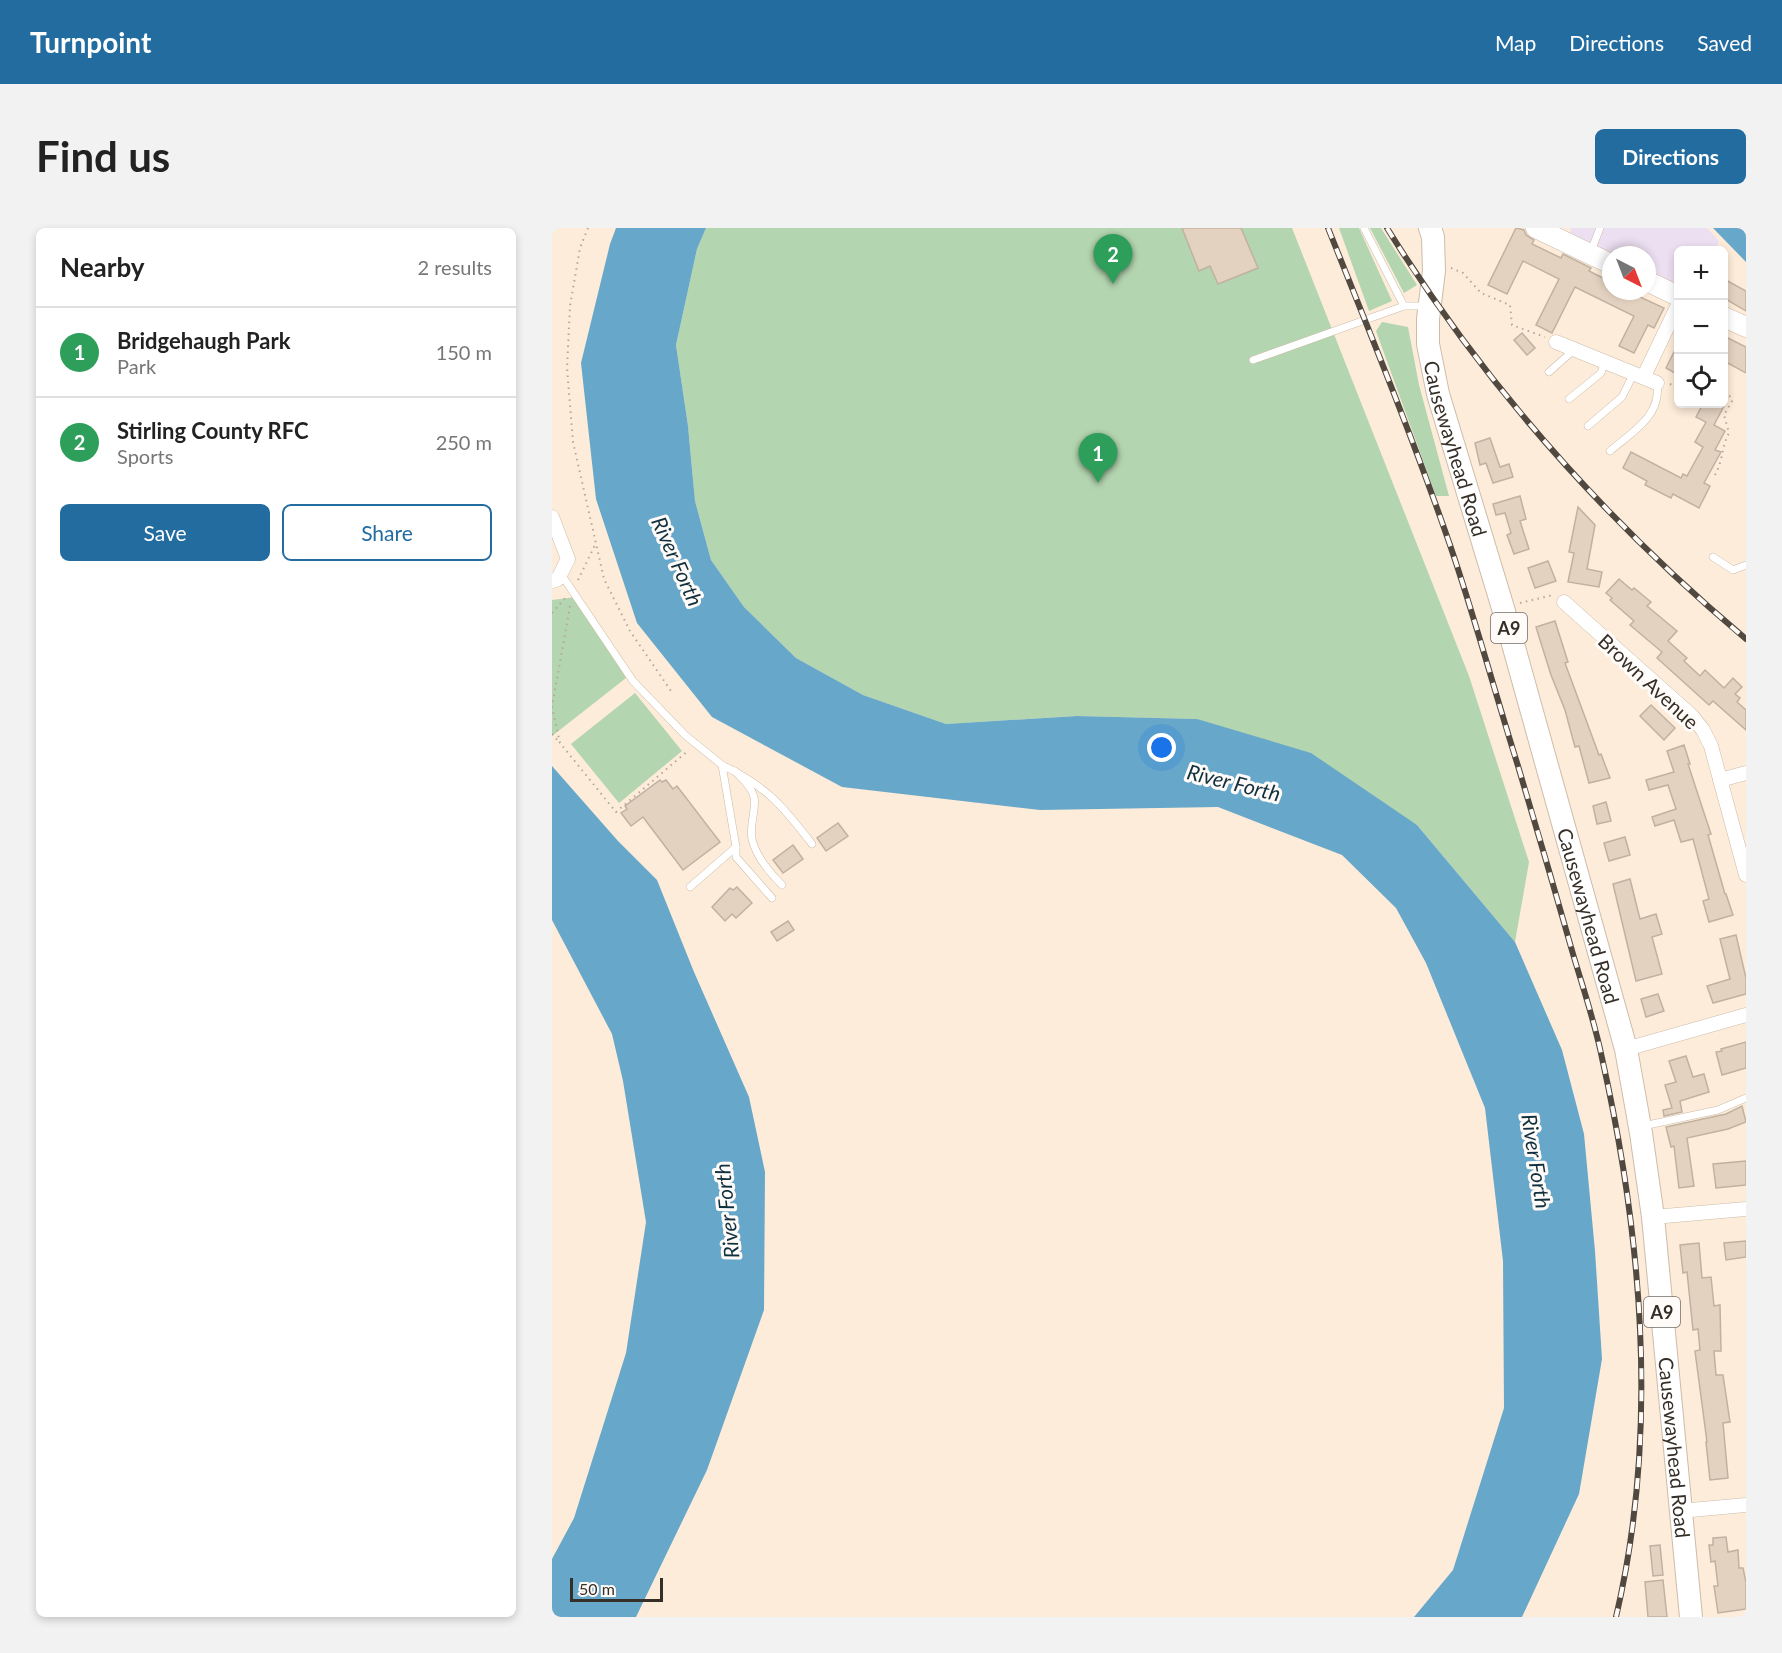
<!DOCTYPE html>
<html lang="en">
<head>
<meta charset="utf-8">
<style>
  body { margin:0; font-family:Lato,sans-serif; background:#f2f2f2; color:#222 }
  .controls { position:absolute; right:18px; top:18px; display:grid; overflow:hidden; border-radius:9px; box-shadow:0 3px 9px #0003 }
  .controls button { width:54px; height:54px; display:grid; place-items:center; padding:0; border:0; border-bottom:2px solid #e0e0e0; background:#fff; color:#222; font:30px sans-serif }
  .compass { position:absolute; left:1050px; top:18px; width:54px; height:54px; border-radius:50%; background:#fff; box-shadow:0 3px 9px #0003; rotate:138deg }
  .scale { position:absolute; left:18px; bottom:15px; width:93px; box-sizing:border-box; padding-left:6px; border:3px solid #362f28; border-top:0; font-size:16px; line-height:21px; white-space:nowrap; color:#362f28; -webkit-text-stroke:4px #fffbf8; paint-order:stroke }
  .you { position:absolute; left:610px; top:520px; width:21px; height:21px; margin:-15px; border:4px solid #fff; border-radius:50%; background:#1a73e8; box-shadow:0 0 0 9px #1a73e833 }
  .badge { display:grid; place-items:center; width:39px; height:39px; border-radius:50%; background:#226ca0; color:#fff; font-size:20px; font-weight:700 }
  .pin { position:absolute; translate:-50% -50px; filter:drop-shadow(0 2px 3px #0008) }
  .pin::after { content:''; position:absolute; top:32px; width:21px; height:18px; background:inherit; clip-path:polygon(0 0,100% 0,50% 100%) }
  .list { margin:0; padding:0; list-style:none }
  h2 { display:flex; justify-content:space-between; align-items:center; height:78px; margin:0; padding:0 24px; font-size:26px }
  h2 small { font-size:20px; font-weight:400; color:#767676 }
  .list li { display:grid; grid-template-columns:39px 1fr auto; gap:18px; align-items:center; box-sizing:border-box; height:90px; padding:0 24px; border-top:2px solid #e0e0e0 }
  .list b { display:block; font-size:22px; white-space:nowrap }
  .list p { margin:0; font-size:20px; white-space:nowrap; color:#767676 }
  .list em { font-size:20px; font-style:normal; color:#767676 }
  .actions { display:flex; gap:12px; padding:18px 24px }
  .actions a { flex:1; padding:14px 0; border:2px solid #226ca0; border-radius:9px; text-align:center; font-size:21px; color:#226ca0 }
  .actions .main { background:#226ca0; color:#fff }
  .icon { flex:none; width:33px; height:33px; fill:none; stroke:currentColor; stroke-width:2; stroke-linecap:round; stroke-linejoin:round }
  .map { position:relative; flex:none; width:1194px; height:1389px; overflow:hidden; border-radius:9px }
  header { display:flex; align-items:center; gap:36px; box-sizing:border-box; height:84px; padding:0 30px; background:#226ca0; color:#fff }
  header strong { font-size:28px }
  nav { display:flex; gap:33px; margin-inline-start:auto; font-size:21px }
  .intro { display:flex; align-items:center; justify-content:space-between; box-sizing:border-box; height:144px; padding:0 36px }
  h1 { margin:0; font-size:42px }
  .button { padding:15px 27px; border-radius:9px; background:#226ca0; color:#fff; font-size:21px; font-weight:700 }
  main { display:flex; gap:36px; padding:0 36px }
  aside { flex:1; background:#fff; border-radius:9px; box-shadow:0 3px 9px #0003 }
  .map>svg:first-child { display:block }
</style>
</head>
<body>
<header>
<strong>Turnpoint</strong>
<nav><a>Map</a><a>Directions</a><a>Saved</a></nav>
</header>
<div class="intro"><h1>Find us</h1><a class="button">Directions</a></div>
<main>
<aside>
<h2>Nearby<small>2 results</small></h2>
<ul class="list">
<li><span class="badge" style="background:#2e9e5b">1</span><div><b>Bridgehaugh Park</b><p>Park</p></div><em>150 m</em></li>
<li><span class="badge" style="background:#2e9e5b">2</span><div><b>Stirling County RFC</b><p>Sports</p></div><em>250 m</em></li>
</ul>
<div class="actions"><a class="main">Save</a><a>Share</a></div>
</aside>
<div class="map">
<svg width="1194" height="1389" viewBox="0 0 1194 1389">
  <rect width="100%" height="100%" fill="#fdecd9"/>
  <polygon fill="#eddff2" points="1019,0 1155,0 1167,13 1163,22 1126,22 1126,60 1095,45 1095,27 1059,27 1018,7"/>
  <g fill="#b3d5af">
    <polygon points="154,0 740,0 917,448 977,634 963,714 865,597 645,491 525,488 394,496 311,467 244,430 192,379 159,332 143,273 136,198 124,117 145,21"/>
    <polygon points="787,0 807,0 840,73 817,83"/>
    <polygon points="818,0 829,0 865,57 852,65"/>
    <polygon points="830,94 856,99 867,157 897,268 884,268 824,103"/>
    <polygon points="24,369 74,450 0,508 0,372"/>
    <polygon points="83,465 130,523 67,575 19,516"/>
  </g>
  <g fill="#67a7ca">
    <polygon points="64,0 154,0 145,21 124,117 136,198 143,273 159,332 192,379 244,430 311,467 394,496 525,488 645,491 759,525 865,597 963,714 1010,822 1032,906 1043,1023 1050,1131 1027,1266 970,1389 862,1389 901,1342 952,1180 951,1033 933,880 874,735 844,680 790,627 666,579 488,582 290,559 160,489 85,395 44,271 29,135 58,16"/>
    <polygon points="1161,0 1194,0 1194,34"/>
    <polygon points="0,538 66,613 105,652 142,744 197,869 213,944 212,1082 155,1242 84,1389 0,1389 0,1331 22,1290 74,1125 94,994 71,853 60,806 0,692"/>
  </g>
  <g fill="#e3d2c0" stroke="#c1b1a0" stroke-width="1.5">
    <polygon points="630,0 689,0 706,40 666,56 658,38 647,43"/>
    <polygon points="964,0 972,2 974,7 982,12 980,16 1009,30 1011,26 1039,40 1037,43 1059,54 1059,63 1088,63 1086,68 1112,80 1102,100 1096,97 1082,125 1067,118 1082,88 1023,59 1000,105 984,97 1007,51 971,33 955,66 936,57"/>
    <polygon points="1172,51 1194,63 1194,83 1172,70"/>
    <polygon points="970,105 983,120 975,127 962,112"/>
    <polygon points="1172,108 1194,119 1194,145 1172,133"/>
    <polygon points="1126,116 1126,147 1114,140"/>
    <polygon points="1151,176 1173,176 1162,197 1173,203 1163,222 1169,224 1152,255 1158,258 1147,280 1121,266 1119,270 1093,257 1095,253 1071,240 1079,224 1129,250 1131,246 1135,248 1151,219 1143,214 1154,194 1144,189"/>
    <polygon points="938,210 948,239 957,236 961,249 941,255 934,235 928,237 923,215"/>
    <polygon points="968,268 974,291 968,293 977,321 962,326 955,307 959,305 953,285 944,287 941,276"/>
    <polygon points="1026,279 1043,297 1035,341 1050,344 1047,359 1016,354 1022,325 1017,324"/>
    <polygon points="996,333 1004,353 983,360 976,340"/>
    <polygon points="1067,351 1080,362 1082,360 1099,374 1095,378 1125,403 1116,413 1135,430 1132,433 1148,448 1153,442 1172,460 1181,450 1190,459 1183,466 1188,470 1185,474 1194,482 1194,502 1161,473 1157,477 1105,430 1110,424 1078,397 1082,393 1058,372 1060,370 1054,365"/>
    <polygon points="1003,393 1016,434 1013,435 1047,527 1049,526 1058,550 1037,555 1027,518 1023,519 1013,482 999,447 984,399"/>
    <polygon points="1099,477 1123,500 1112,512 1088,488"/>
    <polygon points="1132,517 1138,536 1136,536 1154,591 1159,606 1156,607 1173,666 1174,666 1181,687 1157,694 1151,673 1157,671 1141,611 1129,614 1122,592 1103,598 1100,589 1124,581 1116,557 1097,562 1094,552 1122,544 1115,523"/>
    <polygon points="108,552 110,554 114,552 121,561 125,558 168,614 131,642 91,589 79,598 69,585 75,581 73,578"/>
    <polygon points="1054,574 1059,593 1045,596 1041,578"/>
    <polygon points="286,595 296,608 274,623 265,610"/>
    <polygon points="1073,609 1078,627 1057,633 1052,615"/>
    <polygon points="241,617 251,631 231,645 221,632"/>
    <polygon points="1078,651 1088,691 1104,686 1110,706 1100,709 1110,746 1084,753 1061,656"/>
    <polygon points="185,659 200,675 184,690 180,686 173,693 160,679 178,660 181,662"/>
    <polygon points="236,693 242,702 225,713 219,704"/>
    <polygon points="1184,707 1194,750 1194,766 1161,775 1155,758 1178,751 1168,711"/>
    <polygon points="1106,766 1112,783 1094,789 1089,771"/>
    <polygon points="1194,814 1194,840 1170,847 1164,824 1170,823 1169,821"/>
    <polygon points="1134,828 1141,849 1152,846 1157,864 1128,873 1130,884 1112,888 1111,882 1120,880 1113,857 1124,854 1117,833"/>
    <polygon points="1190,878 1194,894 1176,901 1135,910 1142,958 1127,960 1122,918 1119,919 1114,899 1174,886"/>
    <polygon points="1194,933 1194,957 1164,960 1161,936"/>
    <polygon points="1194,1013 1194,1029 1174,1032 1172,1015"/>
    <polygon points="1147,1015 1150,1050 1159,1049 1162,1078 1168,1077 1169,1123 1162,1123 1164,1147 1171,1147 1178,1194 1171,1195 1176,1250 1158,1252 1154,1214 1155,1214 1143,1123 1148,1122 1146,1101 1141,1102 1135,1044 1131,1045 1128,1017"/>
    <polygon points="1174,1309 1176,1324 1186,1322 1187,1340 1191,1340 1194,1354 1194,1381 1166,1385 1162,1358 1166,1358 1163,1333 1159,1334 1157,1317 1161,1317 1161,1310"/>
    <polygon points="1108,1317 1111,1347 1101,1348 1098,1318"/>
    <polygon points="1111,1352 1115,1389 1096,1389 1093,1354"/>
  </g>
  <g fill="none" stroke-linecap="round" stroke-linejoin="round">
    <g stroke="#ccbcaa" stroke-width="8">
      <g id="service">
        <polyline points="812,0 852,78"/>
        <polyline points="1039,23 1048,0"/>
        <polyline points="701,132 852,78 875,78"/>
        <polyline points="997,144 1023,121"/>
        <polyline points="1017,171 1049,145 1053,133"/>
        <polyline points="1036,198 1070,169 1082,145"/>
        <path d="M1058,223C1080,204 1110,188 1105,155"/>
        <polyline points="1161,329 1181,342 1194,337"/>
        <polyline points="9,346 81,453 133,507 170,537 184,619 138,659"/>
        <path d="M170,537C214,558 231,578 260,616"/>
        <path d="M183,543C190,551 200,559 202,569C205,578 197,598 200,611C204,629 217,644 230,657"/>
        <polyline points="184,619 184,629 220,670"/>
        <polyline points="1091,898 1166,882 1194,870"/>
      </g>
    </g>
    <g stroke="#ccbcaa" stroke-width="15">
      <g id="minor">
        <polyline points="1004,114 1105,155"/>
        <polyline points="1092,148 1126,77"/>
        <polyline points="0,289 16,331 6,351 0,353"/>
        <polyline points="1012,374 1140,488 1151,502 1159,518 1194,647"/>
        <polyline points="1168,552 1194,545"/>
        <polyline points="1074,821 1194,787"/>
        <polyline points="1101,989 1194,981"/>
        <polyline points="1128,1283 1194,1277"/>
      </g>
    </g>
    <g stroke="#ccbcaa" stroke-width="21">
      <g id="secondary">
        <polyline points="984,0 1059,36"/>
        <polyline points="1095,53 1126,68"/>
        <polyline points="1172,89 1194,99"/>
      </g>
    </g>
    <g stroke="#ccbcaa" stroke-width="24">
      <g id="primary">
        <path id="s1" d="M878,0L881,9L882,43L876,91V116L886,166L951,380L1074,821L1089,905L1101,989L1139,1389"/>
      </g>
    </g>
    <g stroke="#b5a799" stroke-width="2" stroke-dasharray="1.5 4.5" stroke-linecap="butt">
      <polyline points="36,0 28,20 18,78 15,140 21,214 52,351 78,403 119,463"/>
      <polyline points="899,40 911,45 929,65 958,77 960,97 993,109"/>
      <polyline points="1118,156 1126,160"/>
      <path d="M1163,247C1172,230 1169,220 1177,205L1172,187L1180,173L1179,169L1172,165"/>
      <polyline points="26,352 43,317"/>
      <polyline points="968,375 1001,367"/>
      <polyline points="18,378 0,479 8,515 64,584 137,522"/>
      <polyline points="0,385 14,369"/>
      <polyline points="0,506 8,515"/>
    </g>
    <use href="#service" stroke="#fff" stroke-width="7"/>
    <use href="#minor" stroke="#fff" stroke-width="14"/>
    <use href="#secondary" stroke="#fff" stroke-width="20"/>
    <use href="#primary" stroke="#fff" stroke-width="22"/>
    <g stroke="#514940" stroke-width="6">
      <g id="rail">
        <path d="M776,0C818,105 861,210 898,317C923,390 943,465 966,538C985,601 1003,663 1021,726C1031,760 1043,795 1050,830C1091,1013 1107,1206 1064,1389"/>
        <path d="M835,0C931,155 1054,293 1194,411"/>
      </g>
    </g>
    <use href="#rail" stroke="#fffbf8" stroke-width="4" stroke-dasharray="11" stroke-linecap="butt"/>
  </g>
  <g text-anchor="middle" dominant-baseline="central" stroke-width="6" stroke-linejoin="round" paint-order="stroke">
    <g fill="#fffbf8" stroke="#726c66" stroke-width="1.5">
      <rect x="939" y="385" width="36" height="30" rx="4.5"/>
      <rect x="1092" y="1069" width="36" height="30" rx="4.5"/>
    </g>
    <g font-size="18" font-weight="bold" fill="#362f28">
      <text x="957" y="400">A9</text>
      <text x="1110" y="1084">A9</text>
    </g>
    <g font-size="20" fill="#362f28" stroke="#fffbf8">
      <text stroke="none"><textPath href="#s1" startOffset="225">Causewayhead Road</textPath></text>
      <text transform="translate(1097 453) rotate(43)">Brown Avenue</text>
      <text stroke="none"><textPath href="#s1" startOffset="711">Causewayhead Road</textPath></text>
      <text stroke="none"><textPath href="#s1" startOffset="1251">Causewayhead Road</textPath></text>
    </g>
    <g font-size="21" font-style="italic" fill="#11303f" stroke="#fffbf8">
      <text transform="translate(126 333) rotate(66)">River Forth</text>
      <text transform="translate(682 554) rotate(14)">River Forth</text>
      <text transform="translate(985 933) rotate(81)">River Forth</text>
      <text transform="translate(174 983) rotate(-96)">River Forth</text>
    </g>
  </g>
</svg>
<div class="controls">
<button>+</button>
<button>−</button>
<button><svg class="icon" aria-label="locate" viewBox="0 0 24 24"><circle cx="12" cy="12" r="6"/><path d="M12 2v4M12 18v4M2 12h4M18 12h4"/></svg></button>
</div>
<svg class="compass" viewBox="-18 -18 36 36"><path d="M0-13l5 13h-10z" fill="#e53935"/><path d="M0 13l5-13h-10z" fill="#767676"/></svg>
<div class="scale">50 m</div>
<div class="you"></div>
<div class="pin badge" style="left:546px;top:255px;background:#2e9e5b">1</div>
<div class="pin badge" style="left:561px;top:56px;background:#2e9e5b">2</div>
</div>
</main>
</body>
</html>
